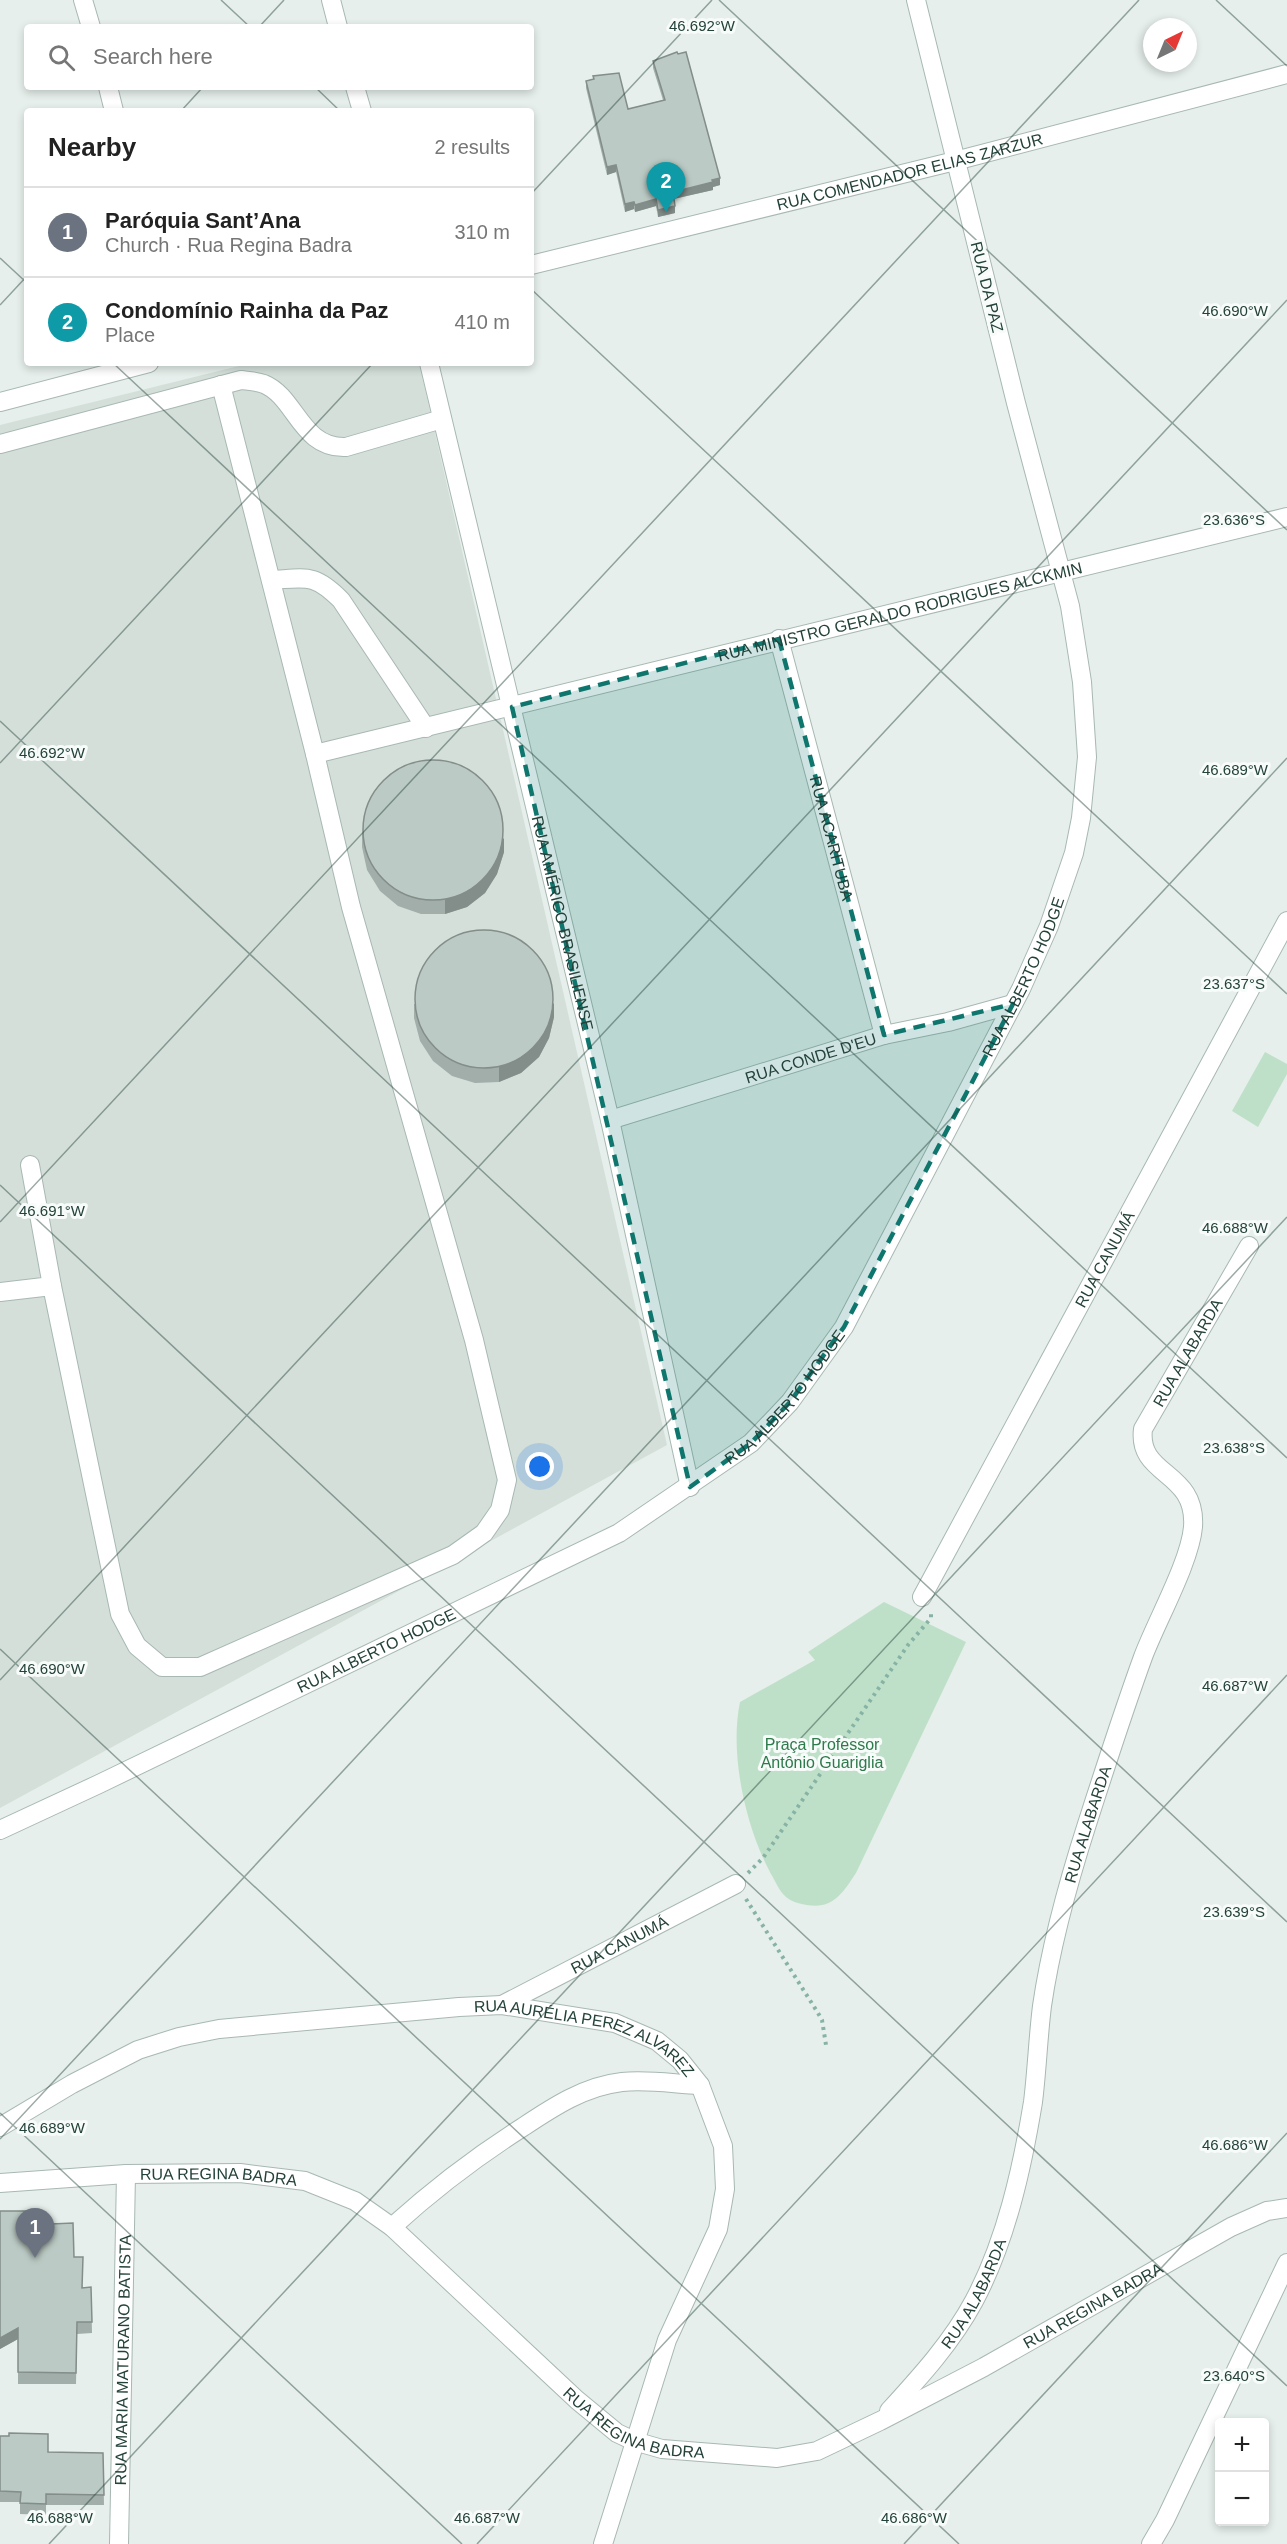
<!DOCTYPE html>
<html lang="en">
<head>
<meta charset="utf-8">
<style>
  body { margin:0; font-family:Arial,sans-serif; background:#f2f2f2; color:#222 }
  .controls { position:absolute; right:18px; bottom:18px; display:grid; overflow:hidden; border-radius:6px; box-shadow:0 3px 9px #0003 }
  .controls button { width:54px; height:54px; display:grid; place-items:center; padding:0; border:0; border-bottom:2px solid #e0e0e0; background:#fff; color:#222; font:30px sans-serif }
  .compass { position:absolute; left:1143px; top:18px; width:54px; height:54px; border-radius:50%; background:#fff; box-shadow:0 3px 9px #0003; rotate:43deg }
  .you { position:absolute; left:540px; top:1467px; width:21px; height:21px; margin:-15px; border:4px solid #fff; border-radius:50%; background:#1a73e8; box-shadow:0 0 0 9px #1a73e833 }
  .badge { display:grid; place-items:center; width:39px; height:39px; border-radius:50%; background:#804e3d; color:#fff; font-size:20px; font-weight:700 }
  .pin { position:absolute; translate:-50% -50px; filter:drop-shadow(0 2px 3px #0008) }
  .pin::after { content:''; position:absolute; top:32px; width:21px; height:18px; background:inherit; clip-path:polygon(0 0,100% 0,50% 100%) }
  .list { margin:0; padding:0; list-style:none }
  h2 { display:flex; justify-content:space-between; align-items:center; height:78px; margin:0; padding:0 24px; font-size:26px }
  h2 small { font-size:20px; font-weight:400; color:#767676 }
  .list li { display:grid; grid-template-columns:39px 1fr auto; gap:18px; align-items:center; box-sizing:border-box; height:90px; padding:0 24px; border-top:2px solid #e0e0e0 }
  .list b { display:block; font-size:22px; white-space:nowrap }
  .list p { margin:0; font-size:20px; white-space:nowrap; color:#767676 }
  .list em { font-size:20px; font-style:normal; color:#767676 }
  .icon { flex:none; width:33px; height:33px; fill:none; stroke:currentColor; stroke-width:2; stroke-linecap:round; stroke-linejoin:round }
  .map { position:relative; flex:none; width:1287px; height:2544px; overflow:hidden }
  .search { position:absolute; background:#fff; box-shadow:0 3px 9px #0003; left:24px; top:24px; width:510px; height:66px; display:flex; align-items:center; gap:15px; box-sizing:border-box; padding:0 21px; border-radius:6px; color:#767676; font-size:22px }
  .panel { position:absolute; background:#fff; box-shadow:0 3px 9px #0003; left:24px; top:108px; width:510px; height:258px; border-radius:6px }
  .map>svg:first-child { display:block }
</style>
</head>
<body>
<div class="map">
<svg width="1287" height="2544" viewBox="0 0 1287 2544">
  <rect width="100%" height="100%" fill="#e6efeb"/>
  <polygon fill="#d4dfda" points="251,363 419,363 667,1445 0,1808 0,425"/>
  <g fill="#bfe0c8">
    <polygon points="1265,1052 1287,1064 1287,1074 1258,1127 1232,1111"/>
    <path d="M884,1602L966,1642L856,1873C844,1891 833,1910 807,1905C800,1904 792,1902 786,1897C779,1891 776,1882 771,1874C746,1828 729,1755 740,1702L815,1660L808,1652Z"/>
  </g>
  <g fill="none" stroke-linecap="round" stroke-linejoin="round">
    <g stroke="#a8b8b2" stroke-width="20">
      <g id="minor">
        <polyline points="83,0 91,27"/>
        <polyline points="331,0 338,27"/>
        <polyline points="108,87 114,111"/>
        <polyline points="355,87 362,111"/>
        <path id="s1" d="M531,265L955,161L1287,74"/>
        <path id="s2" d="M429,363L610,1120L690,1487"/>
        <polyline points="0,402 149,363"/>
        <path d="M0,444L241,380C249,381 256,381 264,384C296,397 301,449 346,447L442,419"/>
        <path d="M271,580C307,578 314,573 341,600L426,728"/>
        <path id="s3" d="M779,639L884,1035"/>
        <path id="s4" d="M315,754L1287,517"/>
        <path id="s5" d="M610,1120L884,1035L948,1022L1013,1004"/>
        <polyline points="52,1286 120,1614 137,1646 162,1667 200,1667 453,1555 484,1533 500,1510 507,1480 474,1340 351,907 315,754 221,385"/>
        <polyline points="0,1292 52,1286 30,1165"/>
        <path id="s6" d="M922,1597L1287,921"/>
        <path id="s7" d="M0,1830L99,1784L619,1533L751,1443L790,1402L844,1327L1021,989L1049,926L1074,853L1081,818L1087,757L1082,682L1070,606L1016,403L916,0"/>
        <path id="s8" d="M502,2005L736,1884"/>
        <path id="s9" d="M0,2127L72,2084L138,2050L179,2037L219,2029L459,2007L502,2005L615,2023L657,2041L680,2060L700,2085L723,2146L725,2189L718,2229L667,2340L603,2544"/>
        <path id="s10" d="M0,2183L126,2174L240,2173L305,2181L355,2201L392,2227L577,2400L617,2433L634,2441L662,2449L777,2458L817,2451L880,2421L984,2367L1231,2227L1267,2211L1287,2208"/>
        <path d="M392,2227C435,2188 474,2158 523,2127C553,2107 585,2086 622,2082C647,2079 675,2084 700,2085"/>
        <path id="s11" d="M889,2411C920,2377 952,2342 974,2301C1006,2241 1022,2169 1033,2102C1037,2070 1038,2038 1042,2006C1051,1944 1068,1883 1087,1824C1105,1768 1123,1712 1143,1657C1156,1622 1190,1562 1193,1527C1197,1470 1137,1477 1143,1429L1249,1246"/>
        <path id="s12" d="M119,2544L126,2174"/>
        <polyline points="1151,2544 1165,2520 1287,2263"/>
      </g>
    </g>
    <g stroke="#86b3a5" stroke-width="4" stroke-dasharray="3 4.5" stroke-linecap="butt">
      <polyline points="748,1873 763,1858 908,1645 931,1618 931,1613"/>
      <polyline points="746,1899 818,2013 822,2020 826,2045"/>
    </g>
    <use href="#minor" stroke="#fff" stroke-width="18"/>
  </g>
  <g fill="#a1aea9">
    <polygon points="653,61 720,185 713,187 713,190 674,199 675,213 658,217 656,206 635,212 634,209 625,212 616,172 607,175 586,88 586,81 593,79 593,76 628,109 663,100 653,68"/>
    <polygon points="362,833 504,852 497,874 485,893 467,907 445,914 421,914 398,906 380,891 367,870 362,847"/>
    <polygon points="414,1004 554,1017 549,1038 539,1057 521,1073 499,1082 475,1083 452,1076 433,1061 420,1041 414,1018"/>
    <polygon points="0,2211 28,2225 74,2257 83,2288 91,2287 92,2333 77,2334 76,2384 18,2384 18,2339 0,2349"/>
    <polygon points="0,2436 48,2452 103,2453 104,2505 46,2505 46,2515 20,2514 20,2502 0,2502"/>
  </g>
  <g fill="#838d89">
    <polygon points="616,165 616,172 607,175 607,167"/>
    <polygon points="720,178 720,185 713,187 713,190 673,199 673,192"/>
    <polygon points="656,199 656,206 635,212 635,205"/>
    <polygon points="634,202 634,209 625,212 625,204"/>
    <polygon points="675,206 675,213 658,217 658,210"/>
    <polygon points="504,838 504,852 497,874 485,893 467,907 445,914 445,900"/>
    <polygon points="554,1003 554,1017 549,1038 539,1057 521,1073 499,1082 499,1067"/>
    <polygon points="18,2328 18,2339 0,2349 0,2338"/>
  </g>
  <g fill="#bbcac4" stroke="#838d89" stroke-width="1.5">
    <polygon points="677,52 678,54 686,52 720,178 712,180 713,182 673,192 675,206 658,210 656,199 635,205 634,202 625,204 616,165 607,167 586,81 594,79 593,76 619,73 628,109 665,100 653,61"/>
    <circle cx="433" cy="830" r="70"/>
    <circle cx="484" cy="999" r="69"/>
    <polygon points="0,2211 28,2211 28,2225 73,2223 74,2257 83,2257 82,2288 91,2287 92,2322 77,2322 76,2373 18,2372 18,2328 0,2338"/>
    <polygon points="9,2433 48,2434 48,2452 103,2453 104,2495 46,2494 46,2504 20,2503 21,2492 0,2491 0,2436 9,2436"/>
  </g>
  <path fill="#0f766e" fill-opacity="0.2" stroke="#0f766e" stroke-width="4.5" stroke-dasharray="12 8" stroke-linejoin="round" d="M779,639L884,1035L1013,1004L844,1327L790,1402L751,1443L690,1487L512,707Z"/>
  <path fill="none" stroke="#24423a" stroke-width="1.5" stroke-opacity="0.45" d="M221,0L250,27M719,0L1287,530M1216,0L1287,66M259,27L284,0M315,87L340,111M181,111L203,87M531,194L712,0M0,258L27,283M531,289L1287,994M0,305L27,276M113,363L1287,1458M0,721L1287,1922M0,763L373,363M0,1185L1287,2386M0,1222L1139,0M0,1649L959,2544M0,1680L1287,300M0,2113L462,2544M0,2139L1287,758M49,2544L1287,1217M477,2544L1287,1675M904,2544L1287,2133"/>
  <g text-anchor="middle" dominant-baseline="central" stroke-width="6" stroke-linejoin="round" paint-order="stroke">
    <g font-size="16" fill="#24423a" stroke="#f7fbf9">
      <text stroke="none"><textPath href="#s1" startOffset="390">RUA COMENDADOR ELIAS ZARZUR</textPath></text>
      <text transform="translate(987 287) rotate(76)">RUA DA PAZ</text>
      <text stroke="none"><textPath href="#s4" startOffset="602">RUA MINISTRO GERALDO RODRIGUES ALCKMIN</textPath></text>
      <text stroke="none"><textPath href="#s3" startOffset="206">RUA ACARITUBA</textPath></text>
      <text stroke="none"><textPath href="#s2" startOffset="576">RUA AMÉRICO BRASILIENSE</textPath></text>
      <text stroke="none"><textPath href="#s7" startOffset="1389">RUA ALBERTO HODGE</textPath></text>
      <text stroke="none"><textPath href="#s5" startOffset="210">RUA CONDE D'EU</textPath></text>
      <text stroke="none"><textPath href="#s6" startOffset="384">RUA CANUMÁ</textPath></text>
      <text stroke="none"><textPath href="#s11" startOffset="1152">RUA ALABARDA</textPath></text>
      <text stroke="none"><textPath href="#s7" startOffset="903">RUA ALBERTO HODGE</textPath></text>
      <text stroke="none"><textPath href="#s7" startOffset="417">RUA ALBERTO HODGE</textPath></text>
      <text stroke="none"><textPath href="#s11" startOffset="632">RUA ALABARDA</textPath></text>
      <text stroke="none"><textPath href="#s8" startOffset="132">RUA CANUMÁ</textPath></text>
      <text stroke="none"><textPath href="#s9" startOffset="616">RUA AURÉLIA PEREZ ALVAREZ</textPath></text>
      <text stroke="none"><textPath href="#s10" startOffset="219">RUA REGINA BADRA</textPath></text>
      <text stroke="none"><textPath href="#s11" startOffset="146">RUA ALABARDA</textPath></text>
      <text stroke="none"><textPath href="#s10" startOffset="1226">RUA REGINA BADRA</textPath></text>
      <text stroke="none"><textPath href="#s12" startOffset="184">RUA MARIA MATURANO BATISTA</textPath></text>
      <text stroke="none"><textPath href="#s10" startOffset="722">RUA REGINA BADRA</textPath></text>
    </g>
    <g font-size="16" fill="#2d7a4b" stroke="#f7fbf9">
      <text x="822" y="1744">Praça Professor<tspan x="822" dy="18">Antônio Guariglia</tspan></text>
    </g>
  </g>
  <g font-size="15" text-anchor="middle" fill="#24423a" stroke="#f7fbf9" stroke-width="6" stroke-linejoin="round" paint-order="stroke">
    <text x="702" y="31">46.692°W</text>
    <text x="1235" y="316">46.690°W</text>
    <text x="1234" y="525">23.636°S</text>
    <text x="52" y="758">46.692°W</text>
    <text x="1235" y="775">46.689°W</text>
    <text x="1234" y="989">23.637°S</text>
    <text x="52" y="1216">46.691°W</text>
    <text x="1235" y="1233">46.688°W</text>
    <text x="1234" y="1453">23.638°S</text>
    <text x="52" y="1674">46.690°W</text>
    <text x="1235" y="1691">46.687°W</text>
    <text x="1234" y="1917">23.639°S</text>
    <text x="52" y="2133">46.689°W</text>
    <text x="1235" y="2150">46.686°W</text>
    <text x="1234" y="2381">23.640°S</text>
    <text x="60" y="2523">46.688°W</text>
    <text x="487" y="2523">46.687°W</text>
    <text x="914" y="2523">46.686°W</text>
  </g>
</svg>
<div class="controls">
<button>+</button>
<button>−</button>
</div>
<svg class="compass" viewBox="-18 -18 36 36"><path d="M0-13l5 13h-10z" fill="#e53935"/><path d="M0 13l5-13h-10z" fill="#767676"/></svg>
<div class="you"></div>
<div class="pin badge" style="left:35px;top:2258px;background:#6b7280">1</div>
<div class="pin badge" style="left:666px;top:212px;background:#0f9aa8">2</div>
<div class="search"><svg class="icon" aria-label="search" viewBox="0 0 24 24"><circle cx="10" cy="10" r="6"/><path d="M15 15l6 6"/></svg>Search here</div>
<section class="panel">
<h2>Nearby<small>2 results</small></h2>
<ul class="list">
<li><span class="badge" style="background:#6b7280">1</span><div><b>Paróquia Sant’Ana</b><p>Church · Rua Regina Badra</p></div><em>310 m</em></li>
<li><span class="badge" style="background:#0f9aa8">2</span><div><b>Condomínio Rainha da Paz</b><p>Place</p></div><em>410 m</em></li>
</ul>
</section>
</div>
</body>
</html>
